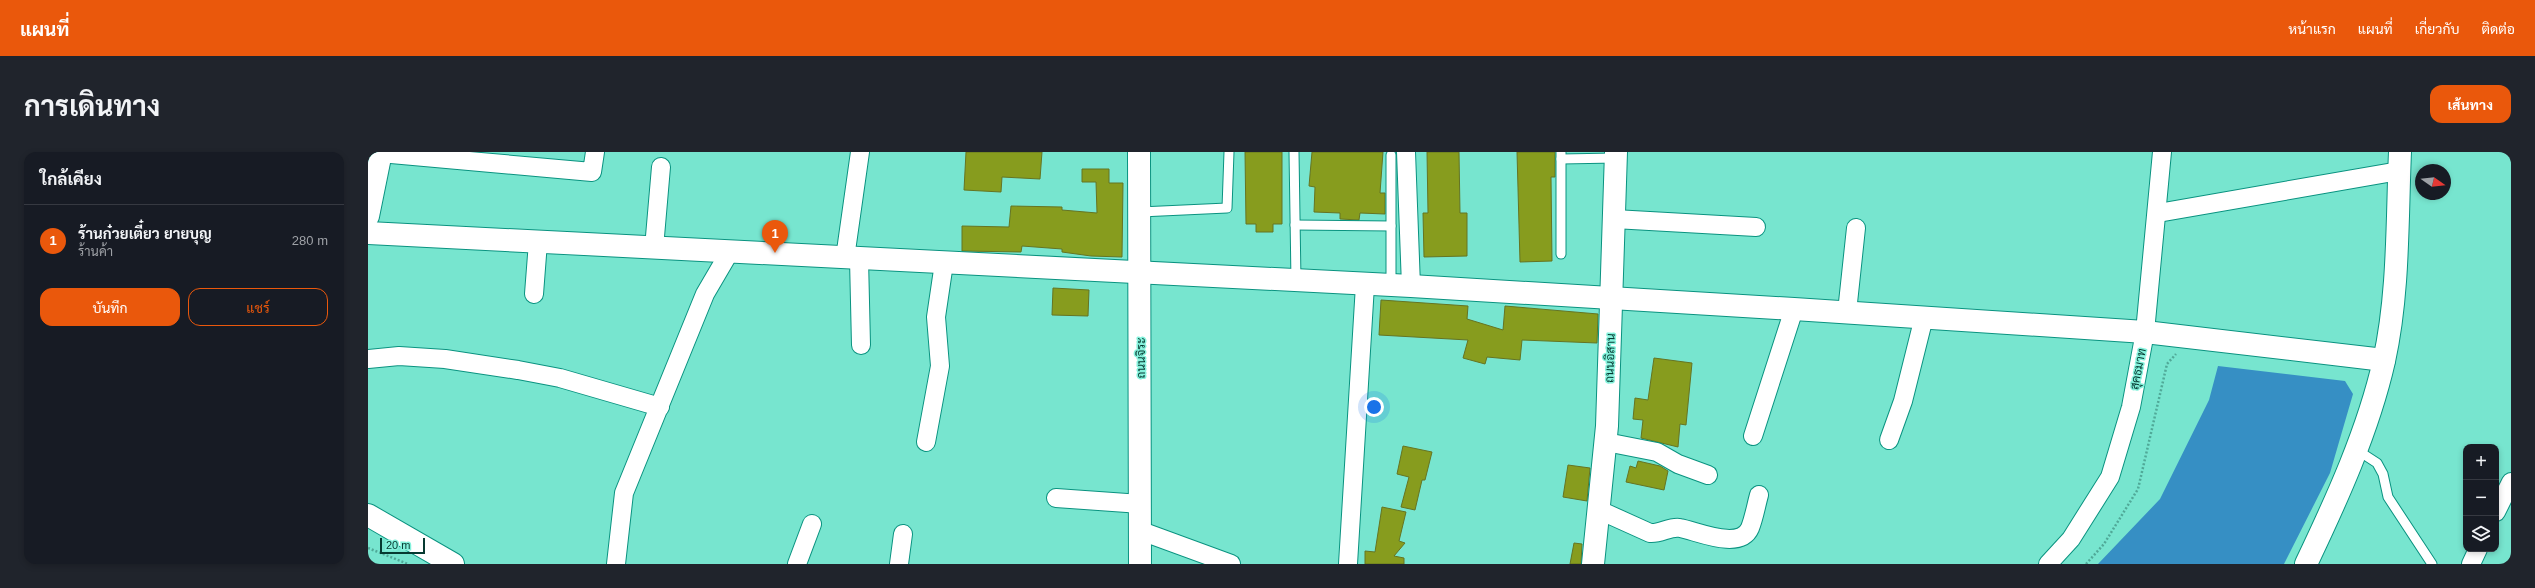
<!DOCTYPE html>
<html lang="th">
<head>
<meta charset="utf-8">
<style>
  body { margin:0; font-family:Helvetica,Sarabun,sans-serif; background:#20242c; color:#f1f3f6 }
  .controls { position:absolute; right:12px; bottom:12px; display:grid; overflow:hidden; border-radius:8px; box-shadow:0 2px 6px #0003 }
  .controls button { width:36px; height:36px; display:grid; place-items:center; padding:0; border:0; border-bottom:1px solid #363941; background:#171b24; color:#f1f3f6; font:20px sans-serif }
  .compass { position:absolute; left:2047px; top:12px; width:36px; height:36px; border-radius:50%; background:#171b24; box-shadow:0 2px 6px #0003; rotate:104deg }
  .scale { position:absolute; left:12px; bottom:10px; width:45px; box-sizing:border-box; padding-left:4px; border:2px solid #063a31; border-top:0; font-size:11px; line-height:14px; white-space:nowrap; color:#063a31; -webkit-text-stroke:3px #84f2dc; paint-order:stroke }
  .you { position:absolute; left:1006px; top:255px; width:14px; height:14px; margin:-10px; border:3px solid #fff; border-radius:50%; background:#1a73e8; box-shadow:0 0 0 6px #1a73e833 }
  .badge { display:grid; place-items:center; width:26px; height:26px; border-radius:50%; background:#ea580c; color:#fff; font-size:13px; font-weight:700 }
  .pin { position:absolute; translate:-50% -33px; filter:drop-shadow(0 1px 2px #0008) }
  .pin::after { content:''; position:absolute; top:21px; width:14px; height:12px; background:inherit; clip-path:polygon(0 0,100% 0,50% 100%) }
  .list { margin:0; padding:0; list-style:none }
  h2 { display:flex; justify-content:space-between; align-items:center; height:52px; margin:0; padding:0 16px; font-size:17px }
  h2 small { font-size:13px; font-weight:400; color:#9ea1a6 }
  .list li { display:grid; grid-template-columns:26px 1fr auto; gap:12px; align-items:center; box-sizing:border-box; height:72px; padding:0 16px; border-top:1px solid #363941 }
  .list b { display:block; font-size:15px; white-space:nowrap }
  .list p { margin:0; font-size:13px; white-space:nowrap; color:#9ea1a6 }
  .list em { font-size:13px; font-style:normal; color:#9ea1a6 }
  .actions { display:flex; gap:8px; padding:12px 16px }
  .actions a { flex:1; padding:9px 0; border:1px solid #ea580c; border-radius:12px; text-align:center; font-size:14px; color:#ea580c }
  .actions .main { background:#ea580c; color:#fff }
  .icon { flex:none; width:22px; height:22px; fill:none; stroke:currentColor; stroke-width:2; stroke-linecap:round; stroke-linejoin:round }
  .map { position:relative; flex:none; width:2143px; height:412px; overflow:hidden; border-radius:12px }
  header { display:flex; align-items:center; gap:24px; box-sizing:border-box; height:56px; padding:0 20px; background:#ea580c; color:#fff }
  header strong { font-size:19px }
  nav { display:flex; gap:22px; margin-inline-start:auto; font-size:14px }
  .intro { display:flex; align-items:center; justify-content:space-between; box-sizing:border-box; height:96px; padding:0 24px }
  h1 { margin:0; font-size:28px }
  .button { padding:10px 18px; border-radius:12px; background:#ea580c; color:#fff; font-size:14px; font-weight:700 }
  main { display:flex; gap:24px; padding:0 24px }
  aside { flex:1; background:#171b24; border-radius:12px; box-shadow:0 2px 6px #0003 }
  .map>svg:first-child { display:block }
</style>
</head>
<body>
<header>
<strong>แผนที่</strong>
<nav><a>หน้าแรก</a><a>แผนที่</a><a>เกี่ยวกับ</a><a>ติดต่อ</a></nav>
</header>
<div class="intro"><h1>การเดินทาง</h1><a class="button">เส้นทาง</a></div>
<main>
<aside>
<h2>ใกล้เคียง<small></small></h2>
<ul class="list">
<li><span class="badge">1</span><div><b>ร้านก๋วยเตี๋ยว ยายบุญ</b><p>ร้านค้า</p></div><em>280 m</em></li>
</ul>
<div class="actions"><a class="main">บันทึก</a><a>แชร์</a></div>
</aside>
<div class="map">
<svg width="2143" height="412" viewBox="0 0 2143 412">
  <rect width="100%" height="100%" fill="#77e5cf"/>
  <polygon fill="#368fc4" points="1850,214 1977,229 1985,242 1962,321 1916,412 1730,412 1792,347 1841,248"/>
  <g fill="#879c1e" stroke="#657422">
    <polygon points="598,0 674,0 672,27 634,25 633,40 596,38"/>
    <polygon points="877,0 914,0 914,72 905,72 905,80 888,80 888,72 878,72"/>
    <polygon points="944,0 1015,0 1012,41 1017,41 1017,62 992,61 991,68 972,67 972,61 946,60 947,35 941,34"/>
    <polygon points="1059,0 1091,0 1092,61 1099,61 1099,104 1056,105 1055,61 1060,61"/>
    <polygon points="1149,0 1187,0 1187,25 1183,25 1184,109 1152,110"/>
    <polygon points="714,17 741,17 741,31 755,31 754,105 723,104 694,100 694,97 654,94 653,100 594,99 594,74 641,75 643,54 694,55 694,58 729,61 728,30 714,30"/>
    <polygon points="685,136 721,138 720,164 684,163"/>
    <polygon points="1013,148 1100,154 1099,167 1135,178 1137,154 1230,162 1229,191 1154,188 1152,208 1119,205 1117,212 1095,206 1100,188 1011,183"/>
    <polygon points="1286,206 1324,211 1318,273 1312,272 1310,295 1273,286 1275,268 1265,267 1267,246 1280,248"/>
    <polygon points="1035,294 1064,300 1057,328 1054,328 1047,358 1033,355 1041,325 1029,322"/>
    <polygon points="1270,309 1292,314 1300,319 1296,338 1258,330 1262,314 1268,316"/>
    <polygon points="1200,313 1222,316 1219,349 1195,345"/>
    <polygon points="1014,355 1038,360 1031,389 1037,391 1026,404 1036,406 1036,412 997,412 997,399 1007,400"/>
    <polygon points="1206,391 1214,392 1213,412 1202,412"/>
  </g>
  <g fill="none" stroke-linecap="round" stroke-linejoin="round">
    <g stroke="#0a9380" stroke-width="11">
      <g id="lane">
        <polyline points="926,0 928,129"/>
        <polyline points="1193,7 1248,6"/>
        <polyline points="772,60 859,56 861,0"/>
        <polyline points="927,73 1023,74"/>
        <polyline points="1193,102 1193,0"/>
        <polyline points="1023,133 1023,3"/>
        <polyline points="1989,298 2009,311 2015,322 2020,345 2064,412"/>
      </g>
    </g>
    <g stroke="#0a9380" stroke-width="20">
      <g id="street">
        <polyline points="1038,0 1043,134"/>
        <polyline points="12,1 224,20 227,0"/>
        <polyline points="1790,61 2031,19"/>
        <polyline points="1246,67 1388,75"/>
        <polyline points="286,96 293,15"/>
        <polyline points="477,106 492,0"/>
        <polyline points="491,107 493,193"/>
        <polyline points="166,142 170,90"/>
        <polyline points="1479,160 1488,76"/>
        <polyline points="0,207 31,204 77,207 150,218 192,226 292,255"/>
        <polyline points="1385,284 1426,157"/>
        <polyline points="1521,288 1535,249 1556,165"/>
        <polyline points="558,290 572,214 568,165 576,111"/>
        <polyline points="1238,290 1289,300 1310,312 1340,323"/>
        <polyline points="688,346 773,352"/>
        <path d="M1231,358L1282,381C1293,382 1302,374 1312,376C1329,379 1372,399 1382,376C1386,366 1388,354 1391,343"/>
        <polyline points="2128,360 2143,330"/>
        <polyline points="773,379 863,412"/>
        <polyline points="248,412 256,341 337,142 361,101"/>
        <polyline points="429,412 444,372"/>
        <polyline points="531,412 535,382"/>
        <polyline points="980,412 997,133"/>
        <polyline points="1680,412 1703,387 1742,325 1763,255 1777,180 1794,0"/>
        <polyline points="2103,412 2110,397"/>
      </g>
    </g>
    <g stroke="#0a9380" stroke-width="24">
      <g id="secondary">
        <polyline points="771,0 772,412"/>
        <polyline points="0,64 13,0"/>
        <polyline points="0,81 1043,134 1426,157 1777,180 2016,208"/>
        <polyline points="0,363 85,412"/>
        <polyline points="1225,412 1239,274 1248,0"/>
        <path d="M1938,412C1969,347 2000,279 2016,209C2031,141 2029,69 2032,0"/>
      </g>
    </g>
    <g stroke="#50a998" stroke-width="2.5" stroke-dasharray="2 2" stroke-linecap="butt">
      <polyline points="0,396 40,412"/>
      <polyline points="1718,412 1736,392 1770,337 1799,212 1808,202"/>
    </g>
    <use href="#lane" stroke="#fff" stroke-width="9"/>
    <use href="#street" stroke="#fff" stroke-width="18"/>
    <use href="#secondary" stroke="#fff" stroke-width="22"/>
  </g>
  <g text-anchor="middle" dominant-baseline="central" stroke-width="3" stroke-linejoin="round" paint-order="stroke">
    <g font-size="12" fill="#063a31" stroke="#84f2dc">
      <text transform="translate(773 206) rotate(-90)">ถนนจิระ</text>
      <text transform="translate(1242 206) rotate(-88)">ถนนอิสาน</text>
      <text transform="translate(1770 217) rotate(-79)">สุคธมาท</text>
    </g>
  </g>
</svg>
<div class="controls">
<button>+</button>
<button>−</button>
<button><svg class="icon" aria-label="layers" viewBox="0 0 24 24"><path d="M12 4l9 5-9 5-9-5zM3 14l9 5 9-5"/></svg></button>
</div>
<svg class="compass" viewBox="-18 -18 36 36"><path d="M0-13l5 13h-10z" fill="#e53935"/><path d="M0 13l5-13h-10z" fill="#9ea1a6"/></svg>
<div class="scale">20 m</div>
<div class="you"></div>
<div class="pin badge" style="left:407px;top:101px">1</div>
</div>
</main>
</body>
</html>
